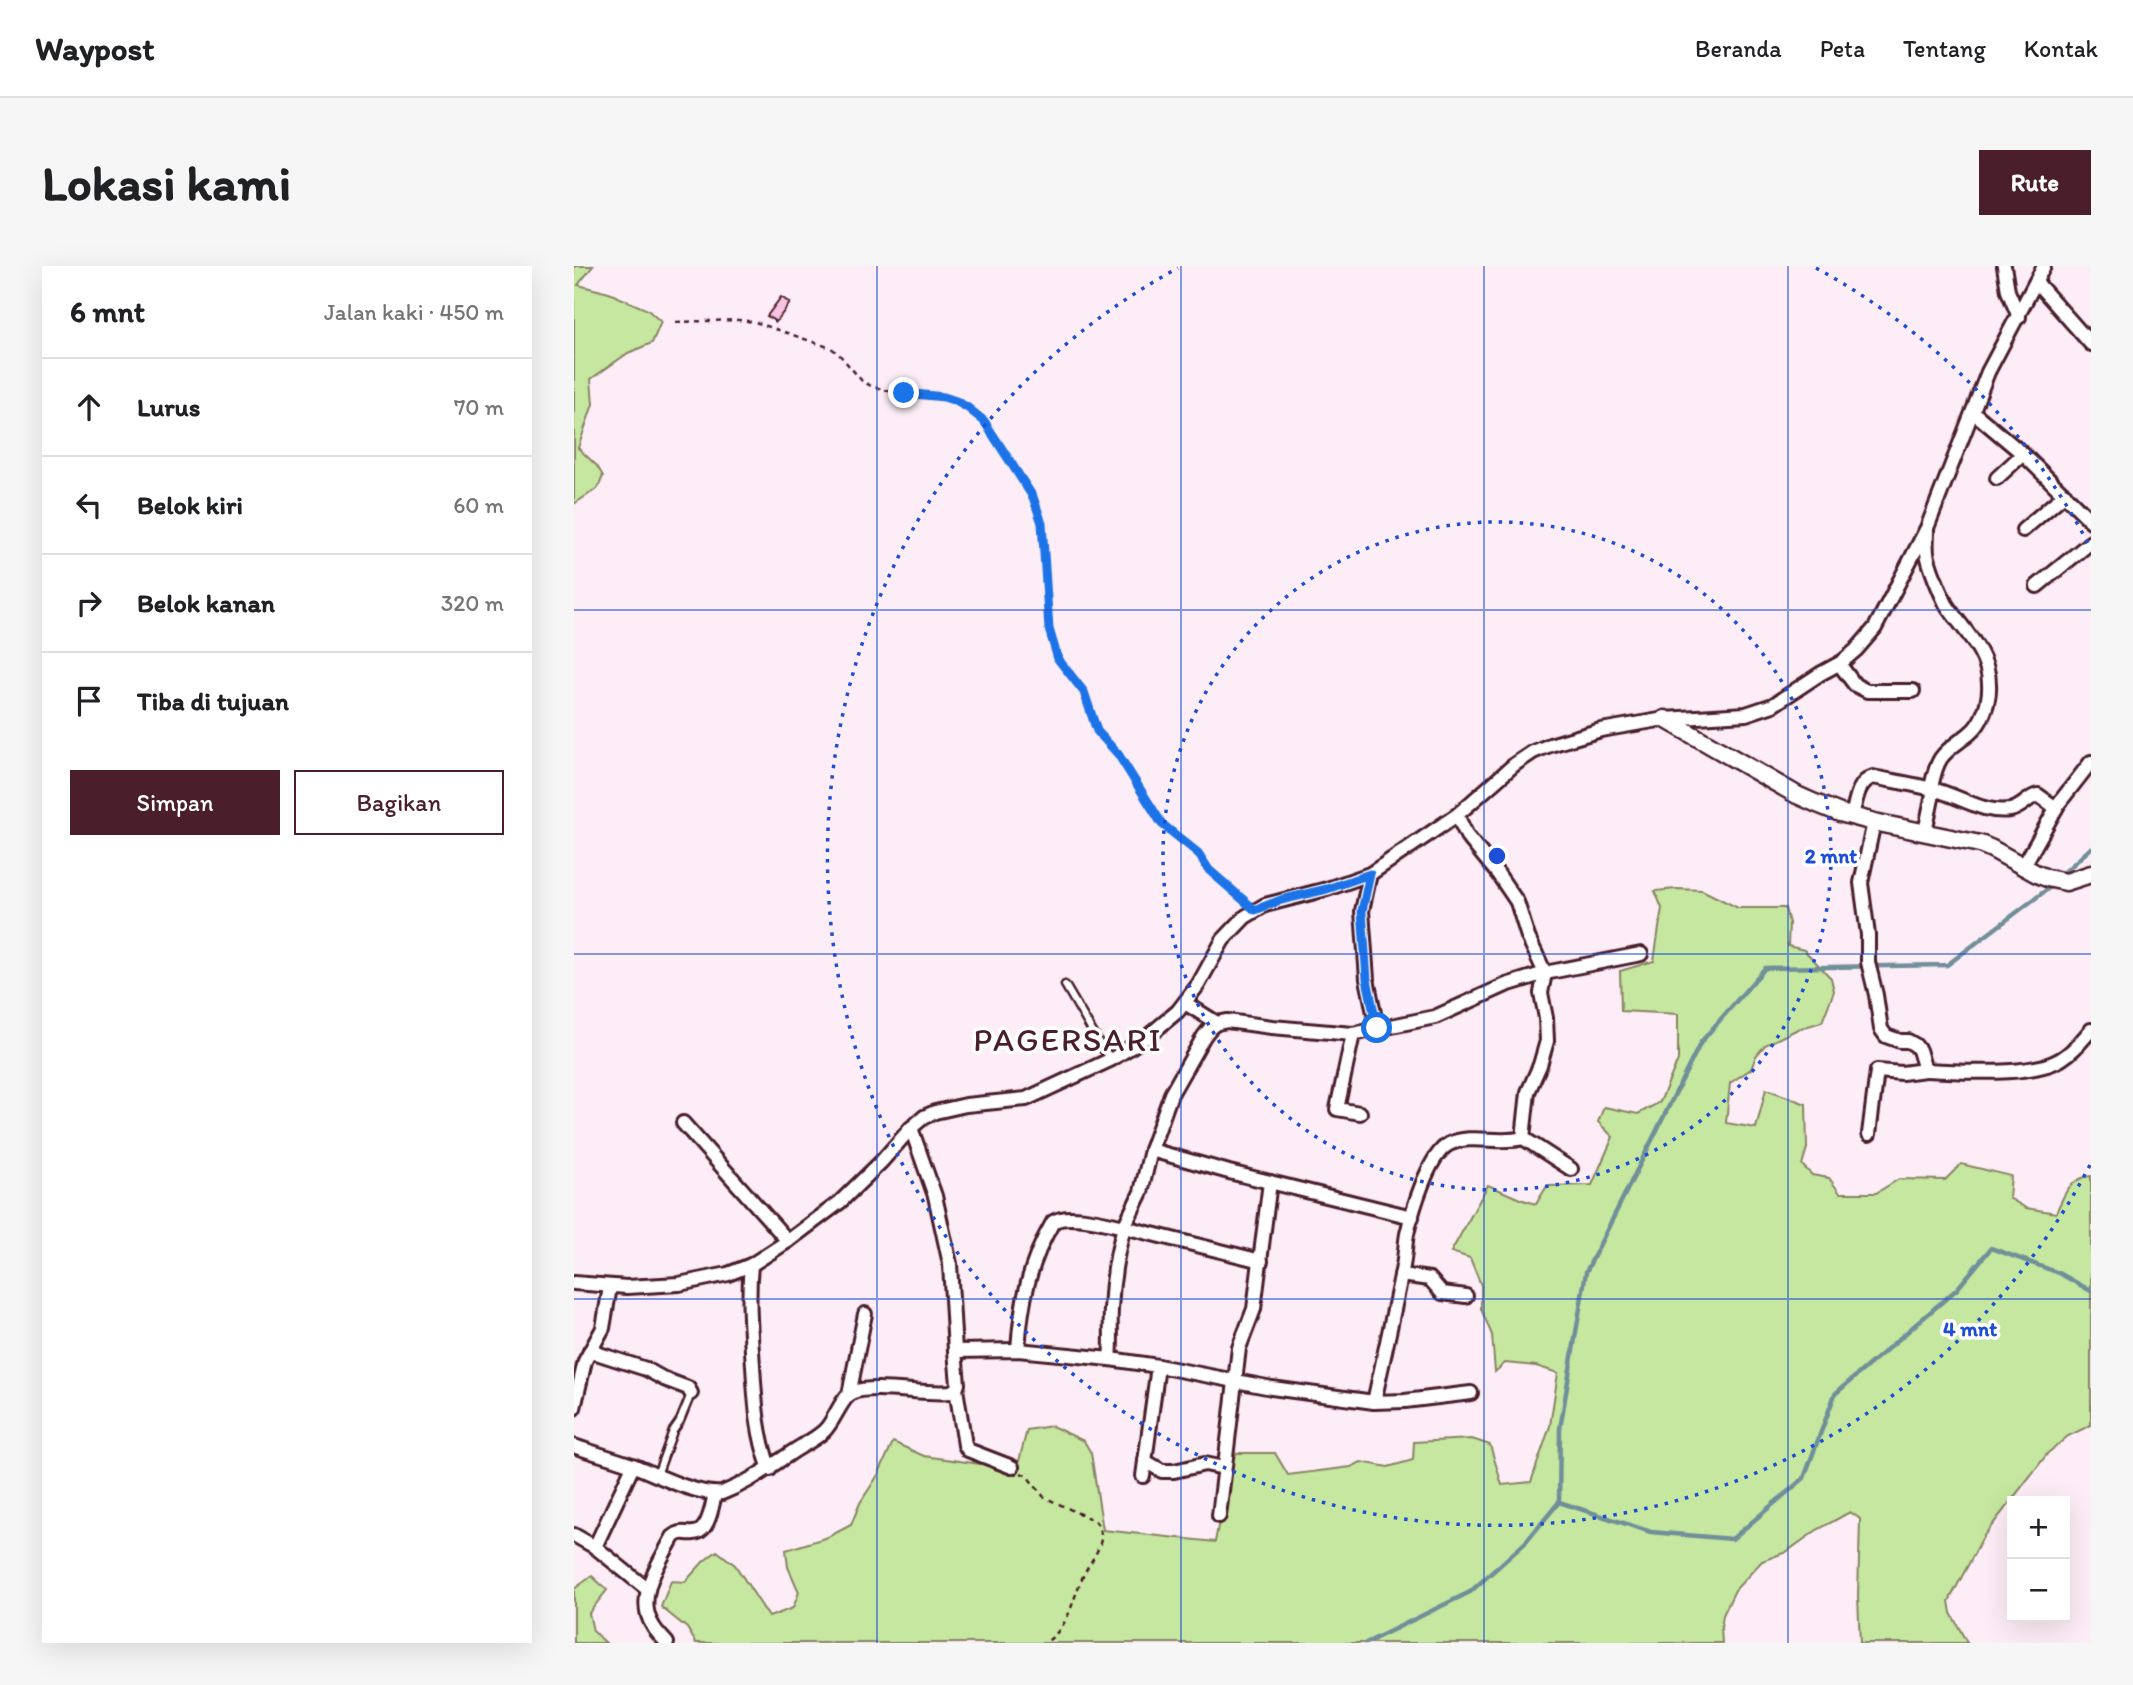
<!DOCTYPE html>
<html lang="id">
<head>
<meta charset="utf-8">
<style>
  body { margin:0; font-family:Itim,sans-serif; background:#f6f6f6; color:#202124 }
  .controls { position:absolute; right:21px; bottom:21px; display:grid; overflow:hidden; border-radius:0px; box-shadow:0 7px 28px #0002 }
  .controls button { width:63px; height:63px; display:grid; place-items:center; padding:0; border:0; border-bottom:2px solid #e0e0e0; background:#fff; color:#202124; font:35px sans-serif }
  .stop { position:absolute; width:21px; height:21px; margin:-16px; border:5px solid #1a73e8; border-radius:50%; background:#fff }
  .stop.end { background:#1a73e8; border-color:#fff; box-shadow:0 2px 7px #0008 }
  .list { margin:0; padding:0; list-style:none }
  h2 { display:flex; justify-content:space-between; align-items:center; height:91px; margin:0; padding:0 28px; font-size:30px }
  h2 small { font-size:23px; font-weight:400; color:#757577 }
  .list li { display:grid; grid-template-columns:46px 1fr auto; gap:21px; align-items:center; box-sizing:border-box; height:98px; padding:0 28px; border-top:2px solid #e0e0e0 }
  .list b { display:block; font-size:26px; white-space:nowrap }
  .list em { font-size:23px; font-style:normal; color:#757577 }
  .actions { display:flex; gap:14px; padding:21px 28px }
  .actions a { flex:1; padding:16px 0; border:2px solid #4a1f2b; border-radius:0px; text-align:center; font-size:24px; color:#4a1f2b }
  .actions .main { background:#4a1f2b; color:#fff }
  .icon { flex:none; width:38px; height:38px; fill:none; stroke:currentColor; stroke-width:2; stroke-linecap:round; stroke-linejoin:round }
  .map { position:relative; flex:none; width:1517px; height:1377px; overflow:hidden; border-radius:0px }
  header { display:flex; align-items:center; gap:42px; box-sizing:border-box; height:98px; padding:0 35px; background:#fff; border-bottom:2px solid #e0e0e0 }
  header strong { font-size:33px }
  nav { display:flex; gap:38px; margin-inline-start:auto; font-size:24px }
  .intro { display:flex; align-items:center; justify-content:space-between; box-sizing:border-box; height:168px; padding:0 42px }
  h1 { margin:0; font-size:49px }
  .button { padding:18px 32px; border-radius:0px; background:#4a1f2b; color:#fff; font-size:24px; font-weight:700 }
  main { display:flex; gap:42px; padding:0 42px }
  aside { flex:1; background:#fff; border-radius:0px; box-shadow:0 7px 28px #0002 }
  .map>svg:first-child { display:block }
</style>
</head>
<body>
<header>
<strong>Waypost</strong>
<nav><a>Beranda</a><a>Peta</a><a>Tentang</a><a>Kontak</a></nav>
</header>
<div class="intro"><h1>Lokasi kami</h1><a class="button">Rute</a></div>
<main>
<aside>
<h2>6 mnt<small>Jalan kaki · 450 m</small></h2>
<ul class="list">
<li><svg class="icon" aria-label="ahead" viewBox="0 0 24 24"><path d="M12 20V5M6 11l6-6 6 6"/></svg><div><b>Lurus</b></div><em>70 m</em></li>
<li><svg class="icon" aria-label="left" viewBox="0 0 24 24"><path d="M17 20v-9H6M10 6l-5 5 5 5"/></svg><div><b>Belok kiri</b></div><em>60 m</em></li>
<li><svg class="icon" aria-label="right" viewBox="0 0 24 24"><path d="M7 20v-9h11M14 6l5 5-5 5"/></svg><div><b>Belok kanan</b></div><em>320 m</em></li>
<li><svg class="icon" aria-label="arrive" viewBox="0 0 24 24"><path d="M6 21V4h12l-3 4 3 4H6"/></svg><div><b>Tiba di tujuan</b></div></li>
</ul>
<div class="actions"><a class="main">Simpan</a><a>Bagikan</a></div>
</aside>
<div class="map">
<svg width="1517" height="1377" viewBox="0 0 1517 1377">
  <rect width="100%" height="100%" fill="#fdedf6"/>
  <filter id="ink" filterUnits="userSpaceOnUse"><feTurbulence type="fractalNoise" baseFrequency=".0143" numOctaves="2"/><feDisplacementMap in="SourceGraphic" scale="14" xChannelSelector="R" yChannelSelector="G"/><feConvolveMatrix kernelMatrix="1 2 1 2 8 2 1 2 1" color-interpolation-filters="sRGB"/></filter>
  <g filter="url(#ink)">
    <g fill="#c5e79f" stroke="#888365" stroke-width="2">
      <polygon points="0,0 19,0 4,19 35,27 74,44 87,56 78,77 54,87 17,113 19,138 4,182 23,200 29,210 24,222 0,238"/>
      <path d="M1102,623L1128,624L1164,642H1211L1215,657L1214,680L1230,684L1257,712L1260,725L1248,756L1224,763L1191,779L1182,790L1177,803L1156,817L1152,857L1182,862L1192,823L1232,838L1233,882L1228,899L1238,909L1255,912L1266,927H1302L1325,913L1371,914L1387,898L1437,910L1435,932L1452,942L1482,947C1490,929 1495,912 1517,910V1159L1494,1170L1474,1187L1409,1271L1375,1335L1377,1347L1393,1377H1286L1284,1331L1286,1253L1276,1246L1243,1264L1212,1286L1188,1295L1161,1324L1149,1349L1147,1362L1148,1377H122L113,1362L87,1341L97,1315L111,1316L130,1295L143,1285L161,1299L195,1351L219,1342L225,1326L214,1301L212,1284L254,1271L277,1259L286,1237L304,1209L319,1176L350,1190L406,1198L445,1195L453,1164L478,1160L510,1175L517,1187L529,1264L641,1276L656,1197L663,1187H701L714,1209L777,1201L787,1196L814,1201L839,1194L840,1176L898,1173L916,1179L928,1219L957,1216L976,1160L984,1107L962,1100L931,1097L921,1106L918,1069L907,1043V1019L896,992L877,986L914,919L946,933L962,938L973,920L1018,919L1039,871L1024,856L1030,841L1064,848L1086,836L1104,794V748L1047,745L1046,705L1080,695L1088,642L1081,625Z"/>
      <polygon points="18,1310 33,1324 15,1347 19,1365 32,1377 0,1377 0,1323"/>
    </g>
    <g fill="none" stroke-linecap="round" stroke-linejoin="round">
      <g stroke="#708f99" stroke-width="4.5">
        <polyline points="1484,612 1517,582"/>
        <polyline points="985,1236 1077,1266 1158,1273 1230,1212 1261,1128 1383,1023 1417,982 1485,1007 1517,1025"/>
        <polyline points="792,1377 896,1326 952,1276 985,1236 986,1163 1012,1006 1127,776 1191,702 1373,699 1479,619"/>
      </g>
    </g>
    <polygon fill="#f7c3e0" stroke="#4a1f2b" stroke-width="2" points="207,31 216,37 202,56 193,50"/>
    <g fill="none" stroke-linecap="round" stroke-linejoin="round">
      <g stroke="#4a1f2b" stroke-width="11">
        <g id="service">
          <polyline points="491,719 528,782 538,793"/>
          <polyline points="83,1209 99,1165 106,1155 117,1128"/>
        </g>
      </g>
      <g stroke="#4a1f2b" stroke-width="18">
        <g id="minor">
          <polyline points="1430,0 1434,25 1445,51"/>
          <polyline points="1462,16 1517,78"/>
          <polyline points="1399,146 1449,188 1517,255"/>
          <polyline points="1423,212 1449,188"/>
          <polyline points="1449,264 1491,228"/>
          <path d="M1353,265C1353,272 1352,280 1353,287C1355,300 1366,326 1372,338C1388,363 1415,386 1415,418C1416,434 1409,457 1396,467C1387,475 1375,481 1367,492C1361,501 1359,512 1357,522"/>
          <polyline points="1463,320 1517,276"/>
          <polyline points="1268,396 1266,399 1281,419 1293,425 1339,425"/>
          <path d="M883,549L893,570L924,608L943,636L954,671L971,707L967,727L972,752L973,775L966,799L954,826L949,872C925,879 898,867 875,878C854,889 838,946 833,968C831,979 831,990 829,1000C820,1045 810,1090 800,1136L831,1135L897,1127"/>
          <path d="M1278,550C1282,536 1283,516 1299,511C1319,515 1339,518 1358,523C1384,529 1408,548 1436,544C1448,542 1454,531 1464,529L1482,542"/>
          <path d="M1300,556L1287,617L1294,669V696L1302,729L1307,763L1312,770L1326,775H1334L1341,779L1345,784L1351,804C1385,805 1462,812 1490,791C1501,784 1509,773 1517,764"/>
          <polyline points="1351,566 1360,523"/>
          <polyline points="1449,601 1485,537 1517,496"/>
          <polyline points="796,608 788,645 793,713 803,762"/>
          <polyline points="611,737 643,757"/>
          <polyline points="779,768 763,843 786,847"/>
          <polyline points="109,857 214,975"/>
          <polyline points="337,862 361,930 376,998 381,1085 444,1084 536,1093 584,1100 698,1122 800,1136"/>
          <polyline points="1295,868 1303,805 1328,807 1351,804"/>
          <polyline points="949,872 997,903"/>
          <polyline points="577,884 655,906 838,951"/>
          <path d="M177,999C174,1028 176,1056 178,1085C181,1126 181,1164 196,1203"/>
          <polyline points="827,1009 856,1013 868,1027 892,1030"/>
          <polyline points="0,1017 53,1021 105,1018 154,1008 177,999 214,975 266,936 307,896 337,862 350,851 361,846 392,839 452,833 538,793 573,771 604,745 624,719 649,674 671,651 691,639 753,623 796,608 883,549 941,498 959,486 976,479 1027,464 1091,453 1172,448 1199,439 1246,408 1268,396 1282,384 1301,362 1353,262 1414,106 1470,0"/>
          <path d="M444,1084C447,1037 455,997 479,956C494,946 532,957 550,961L567,926L577,884L597,828L630,770L637,761L643,757L653,755L698,761L779,768L861,751L932,719L971,707L1067,688"/>
          <polyline points="16,1085 72,1103 90,1113 114,1122 117,1127"/>
          <path d="M536,1093C538,1076 536,1060 537,1043C538,1018 543,986 550,961L687,995"/>
          <polyline points="382,1123 391,1179 394,1184 438,1201"/>
          <polyline points="275,1129 291,1048"/>
          <polyline points="0,1142 11,1095 29,1062 36,1021"/>
          <path d="M0,1180C19,1187 39,1192 58,1199C82,1208 123,1230 148,1227C174,1217 191,1204 214,1189C226,1180 239,1175 250,1165C260,1156 268,1130 279,1126C302,1118 350,1129 377,1126L382,1123L384,1118L381,1085"/>
          <polyline points="571,1195 588,1205 600,1205 631,1198 650,1202"/>
          <polyline points="569,1210 584,1100"/>
          <polyline points="645,1250 665,1082 680,1043 696,916"/>
          <polyline points="0,1269 21,1281 59,1200"/>
          <polyline points="21,1281 73,1323"/>
          <path d="M93,1377C88,1371 82,1366 79,1360C60,1331 86,1296 99,1271C107,1264 111,1268 120,1267C135,1266 138,1239 141,1228"/>
        </g>
      </g>
      <g stroke="#4a1f2b" stroke-width="21">
        <polyline id="tertiary" points="1091,453 1223,529 1241,537 1266,547 1300,556 1406,578 1418,583 1463,608 1473,612 1492,616 1517,608"/>
      </g>
      <g stroke="#4a1f2b" stroke-width="2.5" stroke-dasharray="5 5" stroke-linecap="butt">
        <polyline points="102,56 165,54 181,56 257,82 264,87 288,115 297,120 315,125 370,131 394,142 410,155 459,231 468,257 475,363 484,393 510,426 523,465 544,488 588,558 624,587 635,604 671,635"/>
        <path d="M447,1207L453,1210L470,1231L521,1255C537,1275 517,1292 509,1310C497,1336 497,1359 471,1377"/>
      </g>
      <use href="#service" stroke="#fff" stroke-width="6"/>
      <use href="#minor" stroke="#fff" stroke-width="12"/>
      <use href="#tertiary" stroke="#fff" stroke-width="16"/>
    </g>
  </g>
  <g fill="none" stroke-linecap="round" stroke-linejoin="round" filter="url(#ink)">
    <polyline stroke="#1a73e8" stroke-width="9" points="330,127 370,131 382,135 394,142 410,155 459,231 468,257 475,363 484,393 510,426 523,465 544,488 588,558 624,587 635,604 681,644 707,634 753,623 796,608 788,645 793,713 803,762"/>
  </g>
  <path fill="none" stroke="#1d4ed8" stroke-width="2" stroke-opacity="0.55" d="M303,0V1377M607,0V1377M910,0V1377M1214,0V1377M0,344H1517M0,688H1517M0,1033H1517"/>
  <g fill="none" stroke="#1d4ed8" stroke-width="3.5" stroke-dasharray="3.5 7">
    <circle cx="923" cy="590" r="334"/>
    <path d="M1516 899A669 669 0 1 1 604 2M1242 2A669 669 0 0 1 1516 281"/>
  </g>
  <g text-anchor="middle" dominant-baseline="central" stroke-width="7" stroke-linejoin="round" paint-order="stroke">
    <g font-size="33" letter-spacing="2" fill="#4a1f2b" stroke="#fff">
      <text x="494" y="773">PAGERSARI</text>
    </g>
  </g>
  <circle cx="923" cy="590" r="10" fill="#1d4ed8" stroke="#fff" stroke-width="3.5"/>
  <g font-size="21" text-anchor="middle" font-weight="bold" fill="#1d4ed8" stroke="#fff" stroke-width="7" stroke-linejoin="round" paint-order="stroke">
    <text x="1257" y="597">2 mnt</text>
    <text x="1396" y="1070">4 mnt</text>
  </g>
</svg>
<div class="controls">
<button>+</button>
<button>−</button>
</div>
<div class="stop" style="left:803px;top:762px"></div>
<div class="stop end" style="left:330px;top:127px"></div>
</div>
</main>
</body>
</html>
